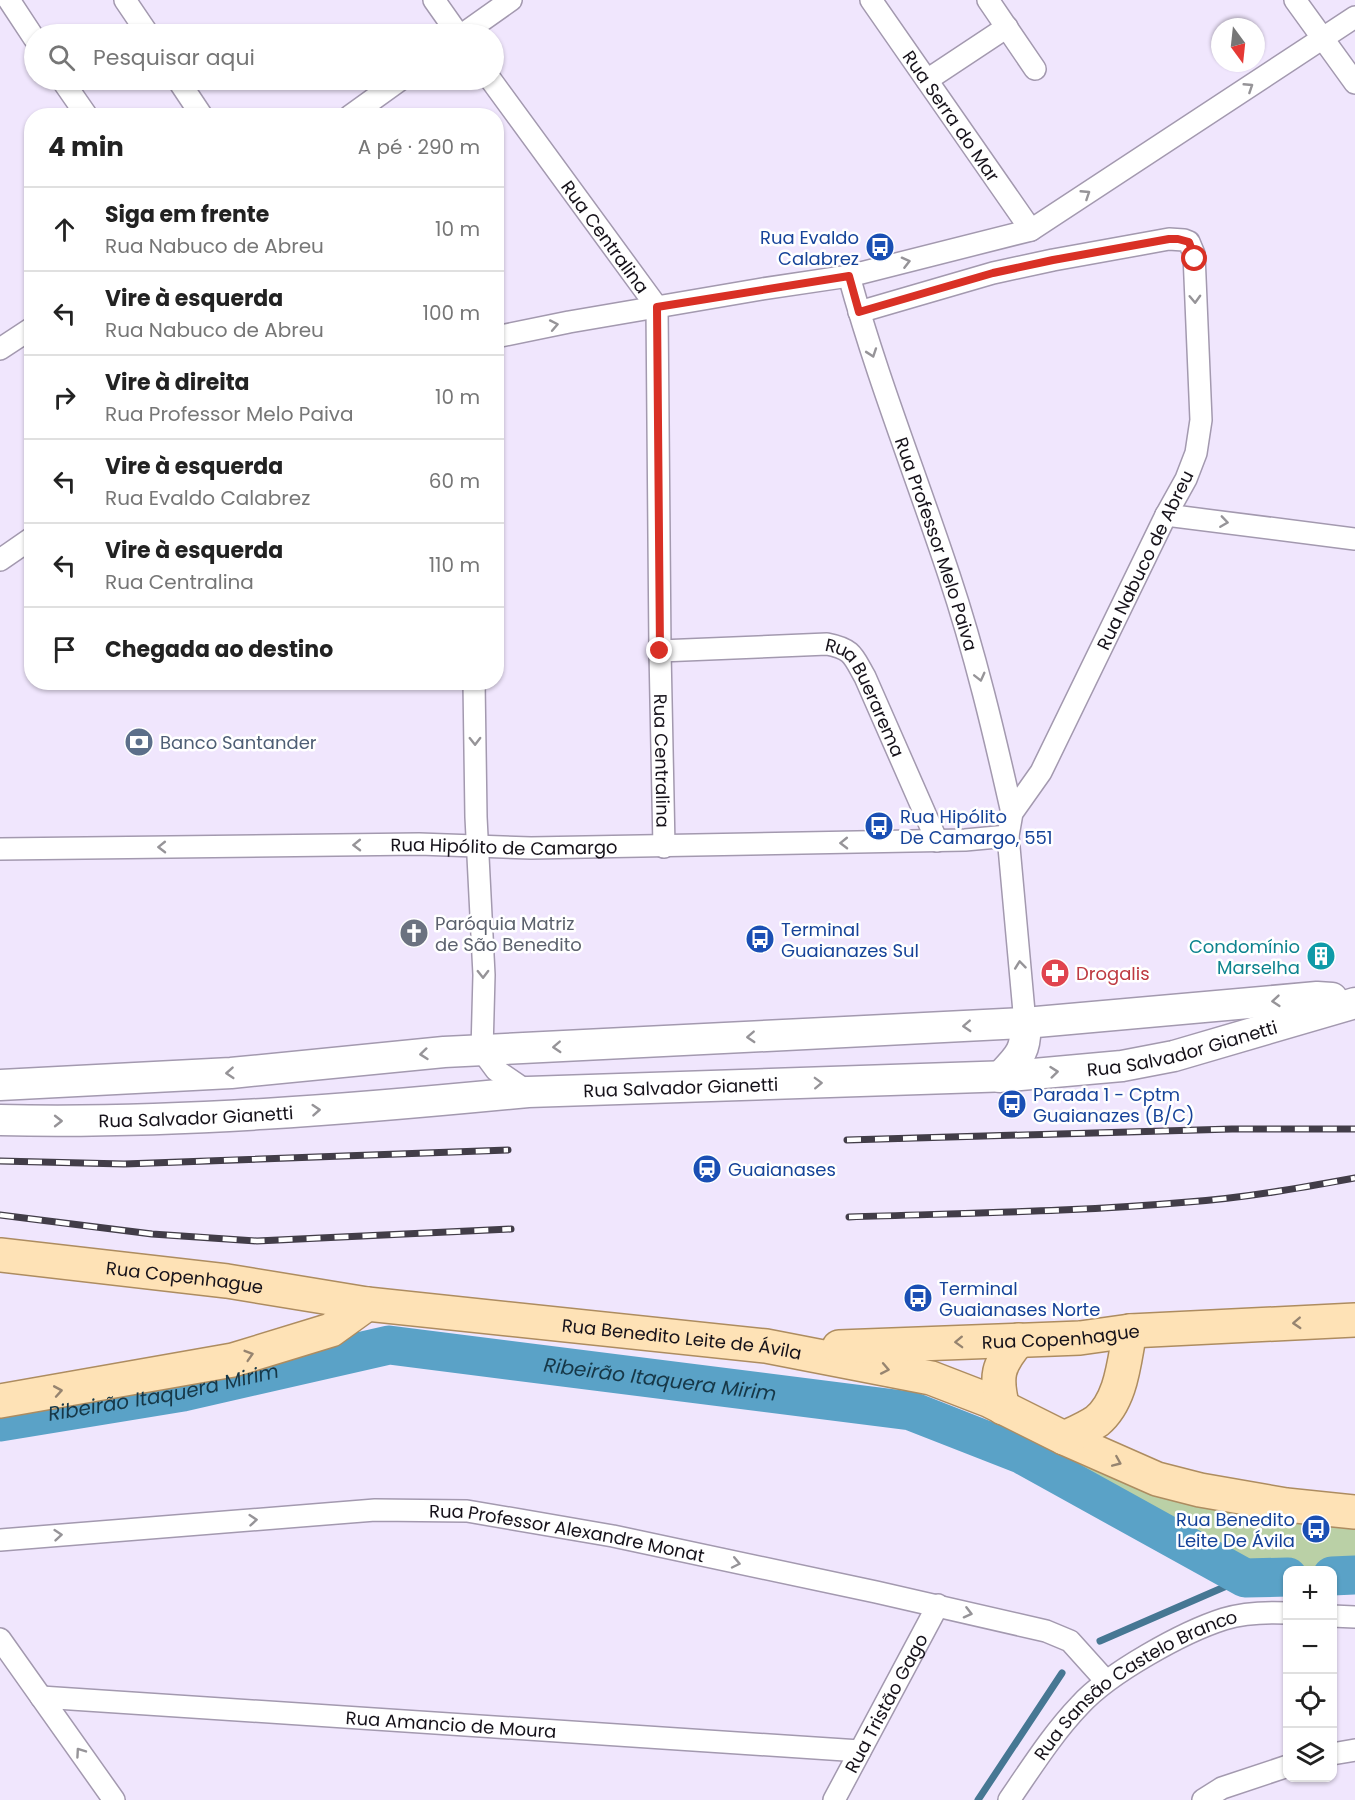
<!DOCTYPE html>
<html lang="pt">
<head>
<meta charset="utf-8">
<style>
  body { margin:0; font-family:Poppins,sans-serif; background:#f6f6f6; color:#222 }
  .controls { position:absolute; right:18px; bottom:18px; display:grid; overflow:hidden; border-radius:12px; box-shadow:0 2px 4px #0004 }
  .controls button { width:54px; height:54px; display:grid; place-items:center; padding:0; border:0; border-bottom:2px solid #e0e0e0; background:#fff; color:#222; font:30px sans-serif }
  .compass { position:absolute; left:1211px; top:18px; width:54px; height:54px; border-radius:50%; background:#fff; box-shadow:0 2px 4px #0004; rotate:165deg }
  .stop { position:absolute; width:18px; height:18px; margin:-14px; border:4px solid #d93025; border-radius:50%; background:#fff }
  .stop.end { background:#d93025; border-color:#fff; box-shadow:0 2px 6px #0008 }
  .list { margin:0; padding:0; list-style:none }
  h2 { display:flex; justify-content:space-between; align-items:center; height:78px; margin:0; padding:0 24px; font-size:26px }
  h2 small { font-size:20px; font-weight:400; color:#767676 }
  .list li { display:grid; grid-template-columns:39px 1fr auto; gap:18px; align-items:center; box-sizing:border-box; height:84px; padding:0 24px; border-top:2px solid #e0e0e0 }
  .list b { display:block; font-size:22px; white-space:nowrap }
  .list p { margin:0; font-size:20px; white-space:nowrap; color:#767676 }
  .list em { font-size:20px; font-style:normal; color:#767676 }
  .icon { flex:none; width:33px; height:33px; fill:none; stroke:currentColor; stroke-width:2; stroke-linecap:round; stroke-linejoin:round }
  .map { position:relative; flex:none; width:1355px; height:1800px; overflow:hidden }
  .search { position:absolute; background:#fff; box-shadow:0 2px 4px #0004; left:24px; top:24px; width:480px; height:66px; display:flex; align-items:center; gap:15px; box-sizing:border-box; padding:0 21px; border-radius:33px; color:#767676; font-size:22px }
  .panel { position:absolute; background:#fff; box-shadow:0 2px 4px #0004; left:24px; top:108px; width:480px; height:582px; border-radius:24px }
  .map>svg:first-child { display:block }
</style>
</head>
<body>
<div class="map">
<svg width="1355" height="1800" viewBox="0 0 1355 1800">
  <rect width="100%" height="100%" fill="#f0e6fd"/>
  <polygon fill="#bad0a6" points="1050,1442 1355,1522 1355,1570 1252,1572 1237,1568 1179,1528 1045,1449"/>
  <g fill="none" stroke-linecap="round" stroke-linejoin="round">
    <g stroke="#467793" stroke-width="7">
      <polyline points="1100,1641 1245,1578"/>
      <polyline points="978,1800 1062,1673"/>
    </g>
    <g stroke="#5aa2c7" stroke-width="39">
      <path id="s1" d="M0,1422L183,1392L389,1345L911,1411L1021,1454L1245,1578L1288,1577"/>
      <polyline points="1332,1576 1355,1575"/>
    </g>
    <g stroke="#a399af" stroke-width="24">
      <g id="street">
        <polyline points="9,0 34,38"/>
        <polyline points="125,0 148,34"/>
        <polyline points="434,0 458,34"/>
        <path id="s2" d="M871,0L1031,230"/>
        <polyline points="988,0 1035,69"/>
        <polyline points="1295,0 1355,83"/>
        <polyline points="463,34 511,0"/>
        <polyline points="62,80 87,116"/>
        <polyline points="178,80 202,116"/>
        <path id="s3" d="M491,80L657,307L660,651L664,847"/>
        <polyline points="927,80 1007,27"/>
        <polyline points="350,116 400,80"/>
        <path id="s4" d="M849,276C877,378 916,475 949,575C975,653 994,733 1012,813"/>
        <polyline points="859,312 993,273 1053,260 1169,239 1184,240 1189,242 1194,254 1201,420 1196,453 1186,479 1166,515 1041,772 1012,813 1008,836 1025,1023"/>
        <polyline points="496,337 569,322 762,289 849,276 1031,230 1355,17"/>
        <polyline points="0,349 32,328"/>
        <polyline points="1166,515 1355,539"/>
        <polyline points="0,560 32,538"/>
        <path id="s5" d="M660,651L827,644C853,649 853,656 865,677L937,841"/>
        <polyline points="474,682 476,817 484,975 482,1051 496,1070 528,1092"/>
        <path id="s6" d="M0,849L419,844L531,848L965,840L1008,836"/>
        <path id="s7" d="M0,1540L375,1510L467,1511L613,1536L876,1592L1046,1631L1070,1641L1106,1681"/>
        <polyline points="1332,1616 1355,1617"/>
        <polyline points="0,1639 114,1800"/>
        <path id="s8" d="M41,1697L860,1751"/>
        <polyline points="1332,1754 1355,1750"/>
        <path id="s9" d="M834,1800L938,1605"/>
        <path id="s10" d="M1009,1800C1031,1768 1053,1733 1080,1705C1109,1673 1183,1632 1224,1619C1243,1613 1267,1612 1288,1613"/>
        <polyline points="1203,1800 1222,1788 1288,1766"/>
      </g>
    </g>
    <g stroke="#a399af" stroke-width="33">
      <g id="secondary">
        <path d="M1000,1077C1019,1057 1027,1051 1025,1023"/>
        <polyline points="0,1085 231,1073 444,1052 1025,1023 1317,997 1332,998"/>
        <path id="s11" d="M0,1120C176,1124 353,1109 528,1092L1011,1076L1122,1066L1174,1056L1355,1003"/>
      </g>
    </g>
    <g stroke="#ad8c60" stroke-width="36">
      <g id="primary">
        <path id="s12" d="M0,1255L227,1281L367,1304L766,1346L931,1378L988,1400L1064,1438L1157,1479L1200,1490L1286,1505L1355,1512"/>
        <path id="s13" d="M839,1347L1080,1338L1130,1331L1355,1320"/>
        <polyline points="0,1401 233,1360 331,1330 367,1304"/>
        <path d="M1003,1408C995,1377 997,1365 1019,1340"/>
        <path d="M1064,1438C1075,1433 1087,1428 1097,1421C1122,1400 1124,1361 1130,1331"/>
      </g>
    </g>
    <use href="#street" stroke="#fff" stroke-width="21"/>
    <use href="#secondary" stroke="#fff" stroke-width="30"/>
    <use href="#primary" stroke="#fee2b6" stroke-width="33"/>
    <g stroke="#423d48" stroke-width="7">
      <g id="rail">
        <polyline points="847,1140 1232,1129 1355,1129"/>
        <polyline points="0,1161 124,1164 508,1150"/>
        <polyline points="0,1215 152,1234 257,1241 511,1229"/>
        <path d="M849,1217C962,1213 1075,1212 1188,1202C1244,1198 1300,1188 1355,1178"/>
      </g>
    </g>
    <use href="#rail" stroke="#fff" stroke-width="4.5" stroke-dasharray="14" stroke-linecap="butt"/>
  </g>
  <defs><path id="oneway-chevron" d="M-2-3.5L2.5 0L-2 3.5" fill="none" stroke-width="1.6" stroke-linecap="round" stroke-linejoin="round" transform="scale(1.5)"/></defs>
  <g stroke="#969498">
    <use href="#oneway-chevron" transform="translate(1249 87) rotate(-33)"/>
    <use href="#oneway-chevron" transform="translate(1086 194) rotate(-33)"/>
    <use href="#oneway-chevron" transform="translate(906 262) rotate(-14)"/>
    <use href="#oneway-chevron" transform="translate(1195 299) rotate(88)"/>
    <use href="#oneway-chevron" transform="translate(554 325) rotate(-11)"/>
    <use href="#oneway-chevron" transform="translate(872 353) rotate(71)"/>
    <use href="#oneway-chevron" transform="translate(1224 522) rotate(8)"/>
    <use href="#oneway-chevron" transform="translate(980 677) rotate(76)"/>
    <use href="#oneway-chevron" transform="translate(475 741) rotate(89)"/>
    <use href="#oneway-chevron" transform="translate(844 843) rotate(179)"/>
    <use href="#oneway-chevron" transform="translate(357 845) rotate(179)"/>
    <use href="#oneway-chevron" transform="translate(162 847) rotate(179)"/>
    <use href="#oneway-chevron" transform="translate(1020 965) rotate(-96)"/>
    <use href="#oneway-chevron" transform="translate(483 974) rotate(89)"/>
    <use href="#oneway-chevron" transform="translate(1276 1001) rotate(175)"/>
    <use href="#oneway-chevron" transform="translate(967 1026) rotate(177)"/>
    <use href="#oneway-chevron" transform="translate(751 1037) rotate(177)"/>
    <use href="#oneway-chevron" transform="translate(557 1047) rotate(177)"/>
    <use href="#oneway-chevron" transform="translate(424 1054) rotate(174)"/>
    <use href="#oneway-chevron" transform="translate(1054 1072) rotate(-6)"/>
    <use href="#oneway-chevron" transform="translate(230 1073) rotate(176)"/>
    <use href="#oneway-chevron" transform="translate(818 1083) rotate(-2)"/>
    <use href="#oneway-chevron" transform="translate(316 1110) rotate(-4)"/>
    <use href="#oneway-chevron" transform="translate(58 1121)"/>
    <use href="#oneway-chevron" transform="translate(253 1520) rotate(-5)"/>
    <use href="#oneway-chevron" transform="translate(58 1535) rotate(-5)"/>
    <use href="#oneway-chevron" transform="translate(736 1563) rotate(12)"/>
    <use href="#oneway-chevron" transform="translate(968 1613) rotate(14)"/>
    <use href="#oneway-chevron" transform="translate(80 1752) rotate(-125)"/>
  </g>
  <g stroke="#968470">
    <use href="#oneway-chevron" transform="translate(1297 1323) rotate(177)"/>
    <use href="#oneway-chevron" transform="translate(959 1342) rotate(178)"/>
    <use href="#oneway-chevron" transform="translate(249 1355) rotate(-17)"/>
    <use href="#oneway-chevron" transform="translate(885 1369) rotate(11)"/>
    <use href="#oneway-chevron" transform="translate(58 1391) rotate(-10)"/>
    <use href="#oneway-chevron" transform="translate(1117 1462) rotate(23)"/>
  </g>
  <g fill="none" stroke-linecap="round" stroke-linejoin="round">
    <polyline stroke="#d93025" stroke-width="8" points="660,651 657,307 849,276 859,312 993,273 1053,260 1169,239 1178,239 1189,242 1195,259"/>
  </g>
  <defs>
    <g id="bus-disc" transform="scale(1.5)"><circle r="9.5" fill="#1a4fb4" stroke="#fff"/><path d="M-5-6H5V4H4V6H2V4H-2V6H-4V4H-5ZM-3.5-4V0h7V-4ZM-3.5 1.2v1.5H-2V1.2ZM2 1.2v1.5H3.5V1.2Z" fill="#fff"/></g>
    <g id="bank-disc" transform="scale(1.5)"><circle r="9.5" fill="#5c6f8a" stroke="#fff"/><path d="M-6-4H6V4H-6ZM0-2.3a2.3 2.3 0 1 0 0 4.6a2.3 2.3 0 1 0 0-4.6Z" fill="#fff"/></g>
    <g id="church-disc" transform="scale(1.5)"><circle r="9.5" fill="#6b7280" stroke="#fff"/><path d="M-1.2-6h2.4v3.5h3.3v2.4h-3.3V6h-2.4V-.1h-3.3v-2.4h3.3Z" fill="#fff"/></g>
    <g id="building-disc" transform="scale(1.5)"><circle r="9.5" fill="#0f9aa8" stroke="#fff"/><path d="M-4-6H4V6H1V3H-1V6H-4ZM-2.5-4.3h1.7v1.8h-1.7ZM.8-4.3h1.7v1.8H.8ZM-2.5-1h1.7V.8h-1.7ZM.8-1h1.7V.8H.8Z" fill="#fff"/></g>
    <g id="pharmacy-disc" transform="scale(1.5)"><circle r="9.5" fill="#e0444e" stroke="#fff"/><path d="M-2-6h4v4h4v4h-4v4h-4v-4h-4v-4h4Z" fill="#fff"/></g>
    <g id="station-disc" transform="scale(1.5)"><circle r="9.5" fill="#1a4fb4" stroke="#fff"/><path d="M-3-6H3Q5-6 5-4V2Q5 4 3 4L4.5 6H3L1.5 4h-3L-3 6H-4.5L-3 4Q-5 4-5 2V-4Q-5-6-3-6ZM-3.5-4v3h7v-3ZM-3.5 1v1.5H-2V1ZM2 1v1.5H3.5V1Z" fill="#fff"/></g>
  </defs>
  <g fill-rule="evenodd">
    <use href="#bus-disc" x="880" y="247"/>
    <use href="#bank-disc" x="139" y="742"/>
    <use href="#bus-disc" x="879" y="826"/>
    <use href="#church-disc" x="414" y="933"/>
    <use href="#bus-disc" x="760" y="939"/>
    <use href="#building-disc" x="1321" y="956"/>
    <use href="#pharmacy-disc" x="1055" y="973"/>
    <use href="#bus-disc" x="1012" y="1104"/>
    <use href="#station-disc" x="707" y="1169"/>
    <use href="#bus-disc" x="918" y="1298"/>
    <use href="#bus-disc" x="1316" y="1529"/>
  </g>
  <g text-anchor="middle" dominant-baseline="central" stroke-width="5" stroke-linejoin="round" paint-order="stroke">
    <g font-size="18" fill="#16121a" stroke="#fff">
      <text stroke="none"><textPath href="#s2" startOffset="141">Rua Serra do Mar</textPath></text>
      <text stroke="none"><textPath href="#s3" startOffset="194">Rua Centralina</textPath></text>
      <text stroke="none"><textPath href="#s4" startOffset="282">Rua Professor Melo Paiva</textPath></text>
      <text transform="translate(1145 560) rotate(-64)">Rua Nabuco de Abreu</text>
      <text stroke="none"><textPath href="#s5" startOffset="236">Rua Buerarema</textPath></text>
      <text stroke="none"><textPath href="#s3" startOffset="735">Rua Centralina</textPath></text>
      <text stroke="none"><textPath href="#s6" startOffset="504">Rua Hipólito de Camargo</textPath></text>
      <text stroke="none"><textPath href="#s11" startOffset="1186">Rua Salvador Gianetti</textPath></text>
      <text stroke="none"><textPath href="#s11" startOffset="682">Rua Salvador Gianetti</textPath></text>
      <text stroke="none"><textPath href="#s11" startOffset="196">Rua Salvador Gianetti</textPath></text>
      <text stroke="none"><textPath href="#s12" startOffset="186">Rua Copenhague</textPath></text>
      <text stroke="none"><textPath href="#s13" startOffset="222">Rua Copenhague</textPath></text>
      <text stroke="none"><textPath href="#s12" startOffset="687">Rua Benedito Leite de Ávila</textPath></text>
      <text stroke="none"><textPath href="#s7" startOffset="570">Rua Professor Alexandre Monat</textPath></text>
      <text stroke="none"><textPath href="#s10" startOffset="176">Rua Sansão Castelo Branco</textPath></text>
      <text stroke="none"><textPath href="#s9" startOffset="110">Rua Tristão Gago</textPath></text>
      <text stroke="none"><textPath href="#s8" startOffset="411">Rua Amancio de Moura</textPath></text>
    </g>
    <g font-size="18" fill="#164399" stroke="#fff" text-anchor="start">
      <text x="859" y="237" text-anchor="end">Rua Evaldo<tspan x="859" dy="21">Calabrez</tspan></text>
      <text x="900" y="816">Rua Hipólito<tspan x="900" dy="21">De Camargo, 551</tspan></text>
      <text x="781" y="929">Terminal<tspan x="781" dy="21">Guaianazes Sul</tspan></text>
      <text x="1033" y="1094">Parada 1 - Cptm<tspan x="1033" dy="21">Guaianazes (B/C)</tspan></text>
      <text x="728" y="1169">Guaianases</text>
      <text x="939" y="1288">Terminal<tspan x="939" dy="21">Guaianases Norte</tspan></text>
      <text x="1295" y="1519" text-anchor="end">Rua Benedito<tspan x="1295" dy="21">Leite De Ávila</tspan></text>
    </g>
    <g font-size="18" fill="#4e5e75" stroke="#fff" text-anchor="start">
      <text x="160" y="742">Banco Santander</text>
    </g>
    <g font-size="18" fill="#5b616d" stroke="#fff" text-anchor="start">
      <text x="435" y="923">Paróquia Matriz<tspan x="435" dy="21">de São Benedito</tspan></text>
    </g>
    <g font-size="18" fill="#0d838f" stroke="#fff" text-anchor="end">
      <text x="1300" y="946">Condomínio<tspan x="1300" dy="21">Marselha</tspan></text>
    </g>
    <g font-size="18" fill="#be3a42" stroke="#fff" text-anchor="start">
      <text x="1076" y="973">Drogalis</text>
    </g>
    <g font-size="20" font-style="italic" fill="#163747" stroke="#fff">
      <text stroke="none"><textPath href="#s1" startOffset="670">Ribeirão Itaquera Mirim</textPath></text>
      <text stroke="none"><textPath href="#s1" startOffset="166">Ribeirão Itaquera Mirim</textPath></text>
    </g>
  </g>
</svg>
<div class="controls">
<button>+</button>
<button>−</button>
<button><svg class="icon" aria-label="locate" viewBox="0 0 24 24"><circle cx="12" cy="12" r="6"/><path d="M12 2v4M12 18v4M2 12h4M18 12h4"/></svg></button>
<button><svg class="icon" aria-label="layers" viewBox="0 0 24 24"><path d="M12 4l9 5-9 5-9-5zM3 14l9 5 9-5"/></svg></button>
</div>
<svg class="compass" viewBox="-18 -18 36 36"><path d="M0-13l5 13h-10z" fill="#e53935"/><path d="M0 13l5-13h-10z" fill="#767676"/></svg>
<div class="stop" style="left:1195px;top:259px"></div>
<div class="stop end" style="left:660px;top:651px"></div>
<div class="search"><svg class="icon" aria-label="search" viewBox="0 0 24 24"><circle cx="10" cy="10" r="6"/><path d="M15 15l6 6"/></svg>Pesquisar aqui</div>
<section class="panel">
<h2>4 min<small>A pé · 290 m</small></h2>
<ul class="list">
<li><svg class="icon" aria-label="ahead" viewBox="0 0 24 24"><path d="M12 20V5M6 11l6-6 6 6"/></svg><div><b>Siga em frente</b><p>Rua Nabuco de Abreu</p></div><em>10 m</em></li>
<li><svg class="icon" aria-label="left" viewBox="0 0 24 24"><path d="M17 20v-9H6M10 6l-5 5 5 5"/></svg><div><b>Vire à esquerda</b><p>Rua Nabuco de Abreu</p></div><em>100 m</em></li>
<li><svg class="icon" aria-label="right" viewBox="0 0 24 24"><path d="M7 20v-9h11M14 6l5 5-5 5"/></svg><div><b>Vire à direita</b><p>Rua Professor Melo Paiva</p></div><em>10 m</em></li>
<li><svg class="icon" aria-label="left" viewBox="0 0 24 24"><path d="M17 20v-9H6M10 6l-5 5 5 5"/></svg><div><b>Vire à esquerda</b><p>Rua Evaldo Calabrez</p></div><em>60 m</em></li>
<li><svg class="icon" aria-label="left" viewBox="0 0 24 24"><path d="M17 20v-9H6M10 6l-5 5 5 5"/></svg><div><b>Vire à esquerda</b><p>Rua Centralina</p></div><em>110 m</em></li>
<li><svg class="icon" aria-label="arrive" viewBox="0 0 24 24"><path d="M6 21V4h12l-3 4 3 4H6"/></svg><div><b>Chegada ao destino</b></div></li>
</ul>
</section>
</div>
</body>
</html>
